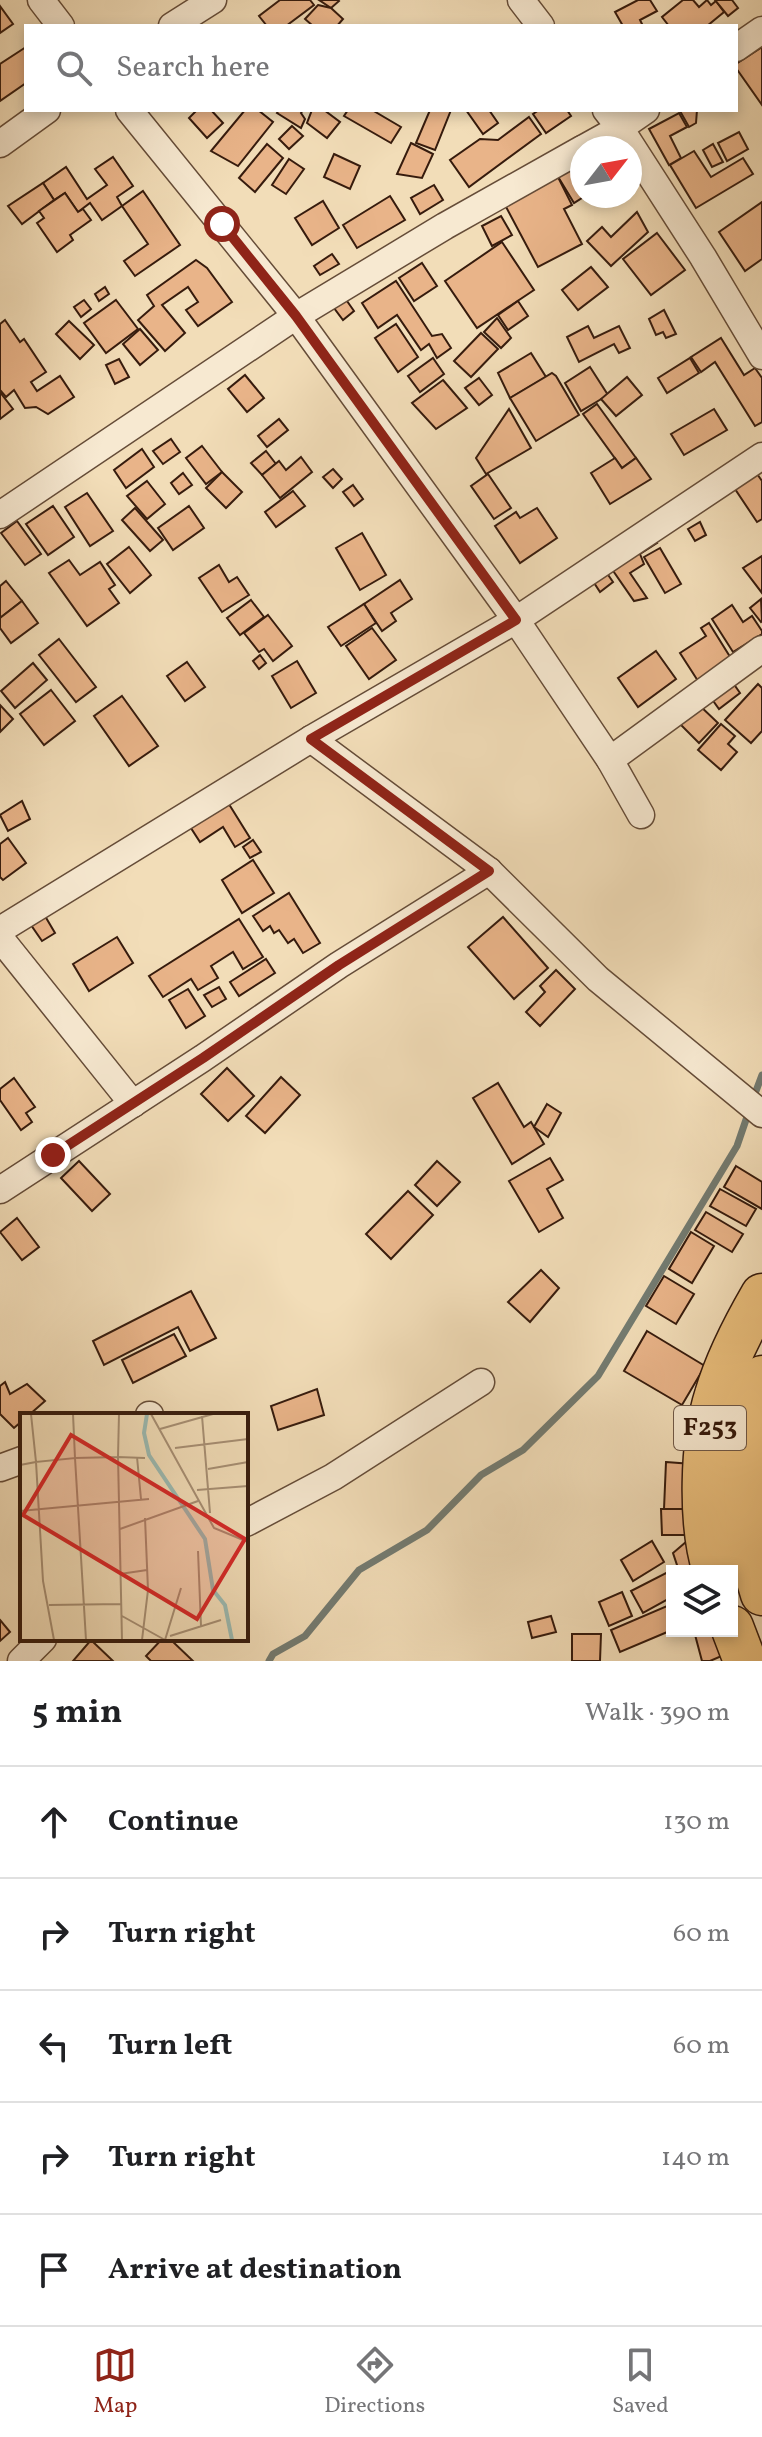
<!DOCTYPE html>
<html lang="en">
<head>
<meta charset="utf-8">
<style>
  body { margin:0; font-family:Vollkorn,serif; background:#f2f2f2; color:#202124 }
  .controls { position:absolute; right:24px; bottom:24px; display:grid; overflow:hidden; border-radius:0px; box-shadow:0 4px 12px #0003 }
  .controls button { width:72px; height:72px; display:grid; place-items:center; padding:0; border:0; border-bottom:2px solid #e0e0e0; background:#fff; color:#202124; font:40px sans-serif }
  .compass { position:absolute; left:570px; top:136px; width:72px; height:72px; border-radius:50%; background:#fff; box-shadow:0 4px 12px #0003; rotate:59deg }
  .stop { position:absolute; width:24px; height:24px; margin:-18px; border:6px solid #8f2418; border-radius:50%; background:#fff }
  .stop.end { background:#8f2418; border-color:#fff; box-shadow:0 2px 8px #0008 }
  .list { margin:0; padding:0; list-style:none }
  h2 { display:flex; justify-content:space-between; align-items:center; height:104px; margin:0; padding:0 32px; font-size:34px }
  h2 small { font-size:26px; font-weight:400; color:#757577 }
  .list li { display:grid; grid-template-columns:52px 1fr auto; gap:24px; align-items:center; box-sizing:border-box; height:112px; padding:0 32px; border-top:2px solid #e0e0e0 }
  .list b { display:block; font-size:30px; white-space:nowrap }
  .list em { font-size:26px; font-style:normal; color:#757577 }
  .icon { flex:none; width:44px; height:44px; fill:none; stroke:currentColor; stroke-width:2; stroke-linecap:round; stroke-linejoin:round }
  .map { position:relative; flex:none; width:762px; height:1661px; overflow:hidden }
  .search { position:absolute; background:#fff; box-shadow:0 4px 12px #0003; left:24px; right:24px; top:24px; height:88px; display:flex; align-items:center; gap:20px; box-sizing:border-box; padding:0 28px; border-radius:0px; color:#757577; font-size:30px }
  .sheet { height:664px; background:#fff }
  nav { display:flex; justify-content:space-around; align-items:center; box-sizing:border-box; height:112px; border-top:2px solid #e0e0e0; background:#fff; font-size:22px; color:#757577 }
  nav a { display:grid; justify-items:center; gap:4px }
  nav .on { color:#8f2418 }
  .map>svg:first-child { display:block }
</style>
</head>
<body>
<div class="map">
<svg width="762" height="1661" viewBox="0 0 762 1661">
  <rect width="100%" height="100%" fill="#f2ddb8"/>
  <filter id="stains"><feTurbulence type="fractalNoise" baseFrequency=".0025" numOctaves="4"/><feColorMatrix values="0 0 0 0 .2 0 0 0 0 .09 0 0 0 0 .02 0 0 0 .5 -.17"/></filter>
  <radialGradient id="worn" r=".72"><stop offset=".6" stop-color="#630" stop-opacity="0"/><stop offset="1" stop-color="#630" stop-opacity=".3"/></radialGradient>
  <g fill="none" stroke-linecap="round" stroke-linejoin="round">
    <g stroke="#737b71" stroke-width="7">
      <polyline points="753,1099 762,1075"/>
      <polyline points="269,1661 273,1654 305,1636 359,1570 427,1530 481,1475 523,1450 598,1376 737,1146 749,1111"/>
    </g>
  </g>
  <g fill="#e9b489" stroke="#361b0d" stroke-width="2">
    <polygon points="280,0 310,0 314,5 286,26 267,26 259,16"/>
    <polygon points="319,0 338,0 339,1 331,8"/>
    <polygon points="638,0 650,0 657,11 640,20 643,26 623,26 615,12"/>
    <polygon points="683,0 693,0 699,7 707,0 711,5 716,1 724,12 707,26 669,26 662,17"/>
    <polygon points="715,0 732,0 738,8 728,16"/>
    <polygon points="318,5 331,8 343,19 337,26 313,26 305,19"/>
    <polygon points="0,6 13,24 0,33"/>
    <polygon points="26,47 26,83 0,101 0,64"/>
    <polygon points="762,47 762,105 736,68 736,64"/>
    <polygon points="197,110 211,110 223,123 207,138 189,118"/>
    <polygon points="245,110 258,110 273,122 238,166 211,151"/>
    <polygon points="279,110 303,110 301,113 305,119 301,128 277,113"/>
    <polygon points="312,110 324,110 340,122 327,138 307,123"/>
    <polygon points="348,110 372,110 401,127 391,143 344,116"/>
    <polygon points="430,110 451,110 435,150 416,143"/>
    <polygon points="466,110 489,110 498,123 483,134"/>
    <polygon points="539,110 567,110 571,116 546,133 533,114"/>
    <polygon points="683,110 697,110 696,123 689,127 680,111"/>
    <polygon points="679,113 687,127 670,136 681,158 669,165 649,129"/>
    <polygon points="529,117 541,134 469,187 450,160 480,139 498,140"/>
    <polygon points="292,126 303,136 289,149 279,139"/>
    <polygon points="739,132 748,149 727,161 718,143"/>
    <polygon points="411,143 433,154 422,178 397,174"/>
    <polygon points="267,144 283,158 255,192 239,178"/>
    <polygon points="713,144 723,162 712,167 703,150"/>
    <polygon points="694,151 711,177 743,158 753,174 696,208 670,165"/>
    <polygon points="334,154 360,166 350,189 324,177"/>
    <polygon points="113,157 133,186 117,197 122,206 102,220 90,203 78,212 65,193 54,200 43,183 66,167 87,199 107,185 95,169"/>
    <polygon points="289,159 304,169 286,194 272,185"/>
    <polygon points="582,163 582,196 585,196 574,203 557,175"/>
    <polygon points="558,177 572,205 564,209 582,244 538,267 505,205"/>
    <polygon points="43,183 54,200 22,224 8,206"/>
    <polygon points="434,185 443,200 420,214 411,198"/>
    <polygon points="143,191 180,245 135,276 124,261 148,244 122,206"/>
    <polygon points="65,193 78,212 83,209 91,220 70,235 73,240 57,252 37,223 44,218 39,211"/>
    <polygon points="390,196 405,220 357,248 343,225"/>
    <polygon points="323,201 339,228 312,245 295,218"/>
    <polygon points="762,202 762,259 745,271 719,232"/>
    <polygon points="637,212 648,232 611,266 587,241 602,227 611,237"/>
    <polygon points="501,216 512,235 492,246 482,226"/>
    <polygon points="657,233 685,270 651,295 623,259"/>
    <polygon points="502,242 534,290 477,328 445,281"/>
    <polygon points="332,254 339,264 320,275 314,266"/>
    <polygon points="196,260 207,268 232,302 198,326 186,310 198,302 188,287 162,305 185,333 165,351 138,320 154,306 147,295"/>
    <polygon points="422,263 437,286 414,301 399,278"/>
    <polygon points="591,267 608,287 578,310 562,290"/>
    <polygon points="396,281 432,336 442,334 451,348 437,358 429,344 421,350 397,315 378,328 362,303"/>
    <polygon points="105,287 109,294 99,301 95,294"/>
    <polygon points="340,291 354,311 343,320 328,300"/>
    <polygon points="84,300 91,309 81,317 74,307"/>
    <polygon points="116,300 138,329 106,353 84,323"/>
    <polygon points="518,301 528,316 508,330 498,315"/>
    <polygon points="664,310 676,334 666,338 663,332 656,335 649,319"/>
    <polygon points="497,318 511,338 501,348 484,332"/>
    <polygon points="5,320 20,342 24,339 46,372 31,382 37,391 60,376 74,397 48,414 36,407 25,408 14,390 6,397 0,390 0,324"/>
    <polygon points="69,321 94,345 80,359 56,334"/>
    <polygon points="396,324 418,357 398,372 375,338"/>
    <polygon points="588,326 594,338 619,326 630,348 619,353 614,344 579,362 567,337"/>
    <polygon points="140,329 158,350 140,365 123,344"/>
    <polygon points="481,333 498,349 471,377 454,361"/>
    <polygon points="721,338 744,375 755,368 762,378 762,422 755,426 715,362 701,372 691,357"/>
    <polygon points="531,353 546,377 510,398 498,373"/>
    <polygon points="433,358 444,374 420,392 408,376"/>
    <polygon points="690,358 699,373 667,393 658,378"/>
    <polygon points="119,359 129,377 115,384 106,365"/>
    <polygon points="590,367 608,395 581,411 565,383"/>
    <polygon points="552,373 556,376 579,415 536,441 510,398"/>
    <polygon points="245,375 264,398 247,412 228,389"/>
    <polygon points="627,377 642,395 616,416 601,399"/>
    <polygon points="479,378 492,395 479,405 465,388"/>
    <polygon points="443,380 467,408 436,429 412,403"/>
    <polygon points="0,392 13,409 0,419"/>
    <polygon points="597,404 636,458 622,468 583,414"/>
    <polygon points="509,409 531,448 486,474 476,458"/>
    <polygon points="714,409 727,430 684,455 671,434"/>
    <polygon points="279,419 288,430 267,447 258,436"/>
    <polygon points="171,439 180,452 163,464 153,451"/>
    <polygon points="202,446 222,472 206,484 186,458"/>
    <polygon points="142,449 154,467 126,488 114,470"/>
    <polygon points="266,451 276,464 262,475 251,463"/>
    <polygon points="301,457 312,472 280,498 262,475 279,461 286,470"/>
    <polygon points="615,458 622,468 636,458 651,479 610,504 591,473"/>
    <polygon points="333,469 342,479 333,488 323,477"/>
    <polygon points="755,471 762,481 762,519 757,522 733,486"/>
    <polygon points="222,472 242,492 226,508 206,488"/>
    <polygon points="183,473 192,485 179,494 171,483"/>
    <polygon points="488,474 511,508 494,519 471,486"/>
    <polygon points="147,481 165,504 147,519 127,496"/>
    <polygon points="353,485 363,499 354,506 343,492"/>
    <polygon points="293,491 305,506 276,527 265,512"/>
    <polygon points="87,493 113,531 90,546 65,507"/>
    <polygon points="53,506 74,537 48,555 26,524"/>
    <polygon points="189,506 204,528 173,550 158,528"/>
    <polygon points="135,508 163,540 150,551 122,520"/>
    <polygon points="537,508 557,538 520,563 495,526 516,512 520,518"/>
    <polygon points="17,521 41,554 25,565 1,533"/>
    <polygon points="700,522 706,535 695,541 688,529"/>
    <polygon points="649,532 657,543 640,554 644,564 630,573 647,598 634,601 607,562"/>
    <polygon points="362,533 386,575 360,590 336,548"/>
    <polygon points="129,547 151,575 130,593 107,564"/>
    <polygon points="660,548 681,584 665,593 644,557"/>
    <polygon points="762,556 762,593 743,568"/>
    <polygon points="69,560 80,575 100,562 115,585 109,589 119,603 87,626 49,573"/>
    <polygon points="219,565 229,582 237,577 249,595 222,612 199,578"/>
    <polygon points="602,566 613,582 600,592 589,575"/>
    <polygon points="400,580 412,599 391,613 396,621 382,631 364,604"/>
    <polygon points="6,581 22,601 0,618 0,586"/>
    <polygon points="761,599 762,621 761,622 750,608"/>
    <polygon points="251,600 264,617 240,635 227,618"/>
    <polygon points="22,601 38,623 11,643 0,628 0,618"/>
    <polygon points="364,604 376,623 341,646 328,627"/>
    <polygon points="732,605 743,622 752,616 762,631 762,634 733,652 712,619"/>
    <polygon points="268,615 292,646 273,661 264,649 259,652 244,633"/>
    <polygon points="709,623 732,660 698,681 680,653 706,636 701,628"/>
    <polygon points="372,628 396,660 369,679 346,646"/>
    <polygon points="59,639 96,687 76,702 39,655"/>
    <polygon points="656,651 676,679 638,707 618,678"/>
    <polygon points="260,655 266,663 259,669 253,661"/>
    <polygon points="297,661 316,693 291,708 272,676"/>
    <polygon points="187,662 205,687 185,701 167,676"/>
    <polygon points="33,663 47,680 15,708 1,691"/>
    <polygon points="731,680 740,693 719,709 709,695"/>
    <polygon points="758,684 762,688 762,731 751,743 725,720"/>
    <polygon points="51,690 75,721 44,745 20,714"/>
    <polygon points="122,696 158,746 129,766 94,716"/>
    <polygon points="698,704 718,723 699,743 680,724"/>
    <polygon points="0,705 13,719 0,732"/>
    <polygon points="721,724 735,736 728,744 737,752 721,770 698,750"/>
    <polygon points="22,801 30,819 8,831 0,815"/>
    <polygon points="227,801 250,838 235,847 223,827 200,842 189,825"/>
    <polygon points="8,838 26,863 3,880 0,877 0,844"/>
    <polygon points="253,840 261,852 250,858 243,847"/>
    <polygon points="253,860 274,893 242,913 222,880"/>
    <polygon points="289,893 320,943 303,953 294,939 288,943 279,930 274,933 270,926 263,931 253,916"/>
    <polygon points="45,916 55,933 42,941 31,925"/>
    <polygon points="503,917 548,968 514,999 468,947"/>
    <polygon points="239,919 263,957 243,969 233,952 211,966 218,978 198,990 191,979 163,997 149,976"/>
    <polygon points="117,937 133,963 89,991 73,964"/>
    <polygon points="266,959 275,973 239,996 230,982"/>
    <polygon points="556,970 575,989 540,1026 526,1012 545,992 540,986"/>
    <polygon points="219,987 226,999 212,1007 204,995"/>
    <polygon points="188,989 205,1016 186,1028 169,1000"/>
    <polygon points="227,1068 254,1096 228,1121 201,1094"/>
    <polygon points="281,1077 300,1095 265,1133 246,1116"/>
    <polygon points="14,1078 35,1107 26,1113 32,1122 21,1130 0,1100 0,1089"/>
    <polygon points="498,1083 524,1127 531,1122 544,1144 512,1164 473,1098"/>
    <polygon points="547,1104 561,1113 548,1137 534,1127"/>
    <polygon points="550,1158 563,1180 547,1189 563,1218 539,1232 509,1181"/>
    <polygon points="79,1161 110,1194 92,1211 61,1178"/>
    <polygon points="437,1161 460,1182 437,1206 415,1185"/>
    <polygon points="736,1166 762,1182 762,1209 724,1187"/>
    <polygon points="720,1189 756,1209 746,1226 710,1206"/>
    <polygon points="408,1191 433,1215 391,1259 366,1234"/>
    <polygon points="706,1212 743,1234 732,1252 695,1230"/>
    <polygon points="17,1218 39,1247 22,1260 0,1232"/>
    <polygon points="691,1232 714,1246 692,1283 669,1269"/>
    <polygon points="541,1270 559,1288 530,1322 508,1302"/>
    <polygon points="664,1276 694,1294 676,1324 646,1306"/>
    <polygon points="191,1291 216,1338 190,1351 178,1327 104,1365 93,1341"/>
    <polygon points="647,1331 705,1366 682,1405 624,1371"/>
    <polygon points="174,1334 186,1356 133,1383 122,1360"/>
    <polygon points="5,1382 10,1394 27,1384 45,1401 29,1415 22,1415 22,1421 14,1428 0,1414 0,1386"/>
    <polygon points="317,1389 324,1415 278,1430 271,1406"/>
    <polygon points="666,1462 692,1464 685,1509 664,1509"/>
    <polygon points="661,1509 685,1509 685,1535 662,1535"/>
    <polygon points="693,1536 699,1568 690,1571 679,1571 673,1553"/>
    <polygon points="652,1541 664,1562 633,1581 621,1560"/>
    <polygon points="668,1572 672,1579 672,1597 643,1613 631,1591"/>
    <polygon points="622,1592 632,1616 609,1626 599,1602"/>
    <polygon points="667,1606 672,1619 672,1630 620,1652 611,1630"/>
    <polygon points="551,1616 556,1632 532,1638 528,1622"/>
    <polygon points="0,1620 10,1632 0,1641"/>
    <polygon points="694,1631 717,1631 724,1655 710,1661 702,1661"/>
    <polygon points="572,1634 601,1634 600,1661 572,1661"/>
    <polygon points="162,1639 170,1639 193,1661 151,1661 146,1656"/>
    <polygon points="91,1640 113,1661 73,1661"/>
  </g>
  <g fill="none" stroke-linecap="round" stroke-linejoin="round">
    <g stroke="#654c38" stroke-width="29">
      <g id="minor">
        <polyline points="41,0 61,26"/>
        <polyline points="521,0 541,26"/>
        <polyline points="172,26 213,0"/>
        <polyline points="736,48 762,30"/>
        <polyline points="129,110 296,316 516,620 610,760 641,815"/>
        <polyline points="646,110 620,128 703,257 762,356"/>
        <polyline points="0,144 47,110"/>
        <polyline points="584,148 620,128 606,110"/>
        <polyline points="0,515 296,316 445,226 582,149"/>
        <polyline points="311,739 489,871 598,979 762,1114"/>
        <polyline points="610,760 762,649"/>
        <polyline points="0,930 311,739 516,620 762,456"/>
        <polyline points="0,938 133,1104"/>
        <polyline points="0,1190 203,1058 339,965 489,871"/>
        <polyline points="149,1415 150,1415"/>
        <polyline points="0,1468 22,1460"/>
        <polyline points="246,1523 333,1477 481,1382"/>
        <polyline points="21,1661 43,1639"/>
      </g>
    </g>
    <g stroke="#361b0d" stroke-width="45">
      <g id="primary">
        <path d="M762,1377C754,1405 746,1434 743,1463C739,1506 749,1554 762,1594"/>
        <path d="M714,1571C699,1524 701,1442 716,1395C726,1361 744,1326 762,1295"/>
        <polyline points="732,1627 745,1661"/>
      </g>
    </g>
    <use href="#minor" stroke="#f7e9d1" stroke-width="26"/>
    <use href="#primary" stroke="#e9be7c" stroke-width="42"/>
  </g>
  <g fill="none" stroke-linecap="round" stroke-linejoin="round">
    <polyline stroke="#8f2418" stroke-width="10" points="53,1155 203,1058 339,965 489,871 311,739 516,620 296,316 222,224"/>
  </g>
  <g text-anchor="middle" dominant-baseline="central" stroke-width="6" stroke-linejoin="round" paint-order="stroke">
    <rect fill="#f7e9d1" stroke="#705948" stroke-width="2" x="674" y="1406" width="72" height="44" rx="6"/>
    <g font-size="26" font-weight="bold" fill="#361b0d">
      <text x="710" y="1428">F253</text>
    </g>
  </g>
  <g transform="translate(20 1413)">
    <rect width="228" height="228" fill="#f2ddb8"/>
    <path fill="none" stroke="#9bbbb3" stroke-width="4" d="M127,1L124,20L129,42L185,126L193,177L205,192L212,227"/>
    <path fill="none" stroke="#a78f74" stroke-width="2" d="M11,1L16,49L55,45L66,227M53,1L55,45L98,44L99,1M131,1L194,115L228,129M182,3L190,100M140,16L193,1M155,35L228,26M117,44L121,86M0,52L16,49L23,168L34,227M188,56L228,49M177,77L228,73M0,98L129,86M100,116L178,88M178,138L181,213M100,161L127,157M29,192L101,191M102,203L145,227M150,223L201,207M102,227L98,44L125,45M122,227L128,177L125,105M145,227L161,175"/>
    <path fill="#d62828" fill-opacity="0.15" stroke="#d62828" stroke-width="4" d="M51,22L225,126L177,206L3,102Z"/>
    <rect width="228" height="228" fill="none" stroke="#361b0d" stroke-width="4"/>
  </g>
  <rect width="100%" height="100%" filter="url(#stains)"/>
  <rect width="100%" height="100%" fill="url(#worn)"/>
</svg>
<div class="controls">
<button><svg class="icon" aria-label="layers" viewBox="0 0 24 24"><path d="M12 4l9 5-9 5-9-5zM3 14l9 5 9-5"/></svg></button>
</div>
<svg class="compass" viewBox="-18 -18 36 36"><path d="M0-13l5 13h-10z" fill="#e53935"/><path d="M0 13l5-13h-10z" fill="#757577"/></svg>
<div class="stop" style="left:222px;top:224px"></div>
<div class="stop end" style="left:53px;top:1155px"></div>
<div class="search"><svg class="icon" aria-label="search" viewBox="0 0 24 24"><circle cx="10" cy="10" r="6"/><path d="M15 15l6 6"/></svg>Search here</div>
</div>
<section class="sheet">
<h2>5 min<small>Walk · 390 m</small></h2>
<ul class="list">
<li><svg class="icon" aria-label="ahead" viewBox="0 0 24 24"><path d="M12 20V5M6 11l6-6 6 6"/></svg><div><b>Continue</b></div><em>130 m</em></li>
<li><svg class="icon" aria-label="right" viewBox="0 0 24 24"><path d="M7 20v-9h11M14 6l5 5-5 5"/></svg><div><b>Turn right</b></div><em>60 m</em></li>
<li><svg class="icon" aria-label="left" viewBox="0 0 24 24"><path d="M17 20v-9H6M10 6l-5 5 5 5"/></svg><div><b>Turn left</b></div><em>60 m</em></li>
<li><svg class="icon" aria-label="right" viewBox="0 0 24 24"><path d="M7 20v-9h11M14 6l5 5-5 5"/></svg><div><b>Turn right</b></div><em>140 m</em></li>
<li><svg class="icon" aria-label="arrive" viewBox="0 0 24 24"><path d="M6 21V4h12l-3 4 3 4H6"/></svg><div><b>Arrive at destination</b></div></li>
</ul>
</section>
<nav>
<a class="on"><svg class="icon" aria-label="map" viewBox="0 0 24 24"><path d="M3 6l6-2 6 2 6-2v14l-6 2-6-2-6 2zM9 4v14M15 6v14"/></svg>Map</a>
<a><svg class="icon" aria-label="directions" viewBox="0 0 24 24"><path d="M12 3l9 9-9 9-9-9zM9 14v-3h6M13 9l2 2-2 2"/></svg>Directions</a>
<a><svg class="icon" aria-label="saved" viewBox="0 0 24 24"><path d="M7 4h10v16l-5-4-5 4z"/></svg>Saved</a>
</nav>
</body>
</html>
